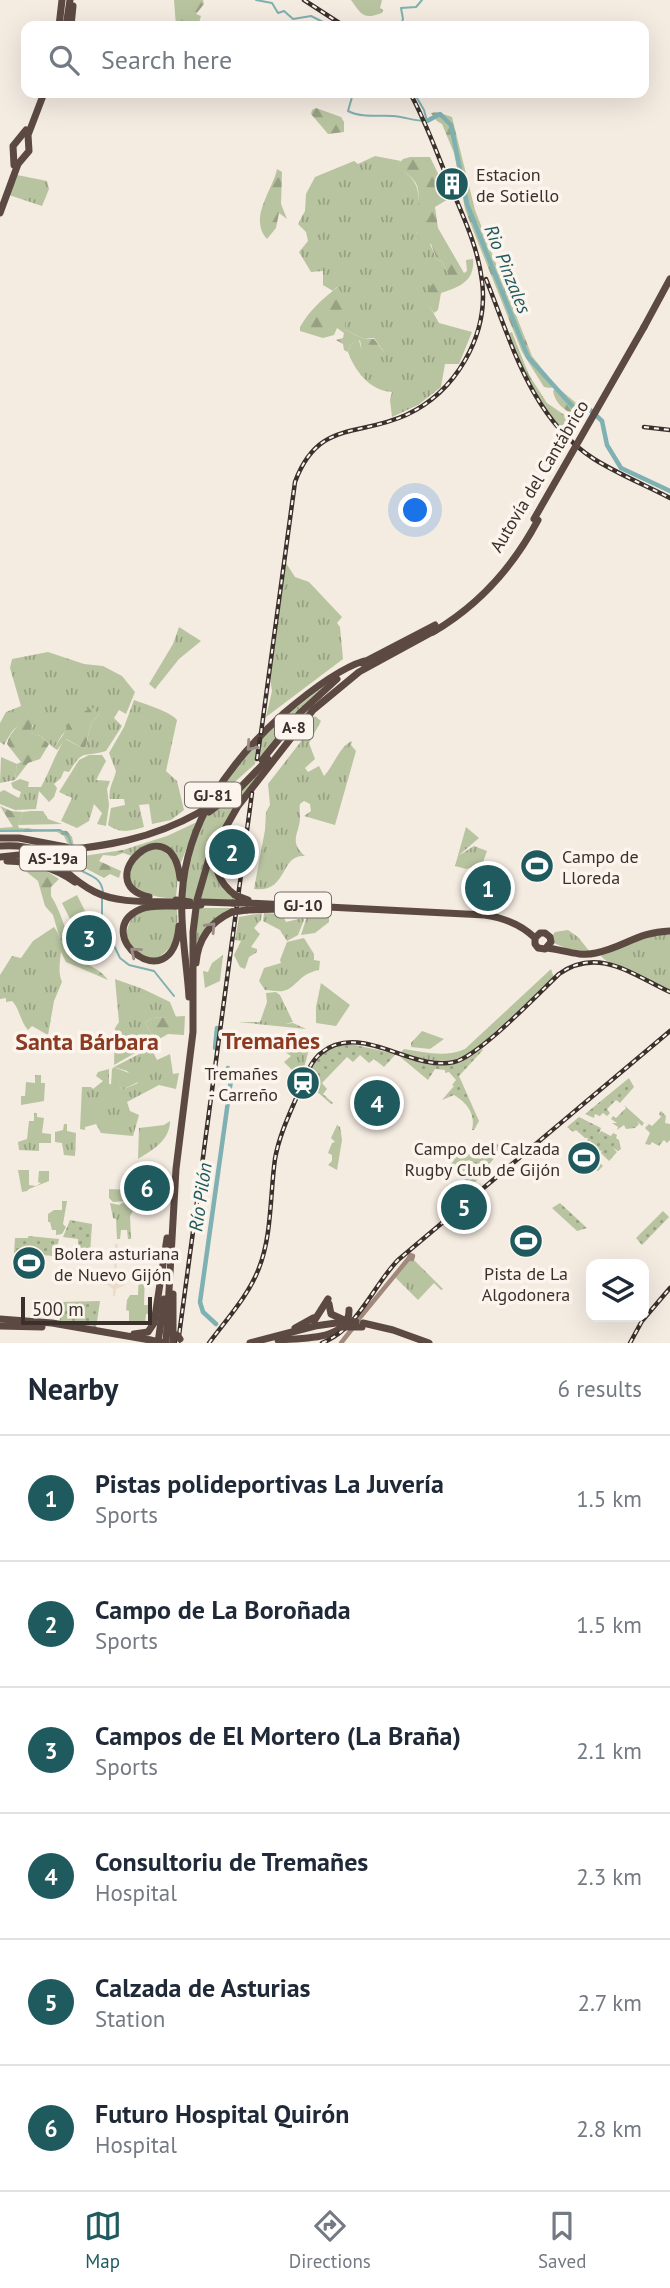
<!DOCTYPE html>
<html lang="en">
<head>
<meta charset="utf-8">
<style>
  body { margin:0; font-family:"PT Sans",sans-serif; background:#f2f2f3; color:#1f2937 }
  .controls { position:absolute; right:21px; bottom:21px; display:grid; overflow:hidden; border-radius:14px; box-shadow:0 7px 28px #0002 }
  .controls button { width:63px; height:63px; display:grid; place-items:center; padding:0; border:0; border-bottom:2px solid #e0e1e3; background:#fff; color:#1f2937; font:35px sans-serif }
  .scale { position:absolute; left:21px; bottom:18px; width:131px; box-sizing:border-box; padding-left:7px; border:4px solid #3b302b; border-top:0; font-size:19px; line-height:24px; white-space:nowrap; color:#3b302b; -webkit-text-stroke:5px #fbf5ee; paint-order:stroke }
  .you { position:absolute; left:416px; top:511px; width:24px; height:24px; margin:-18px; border:5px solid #fff; border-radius:50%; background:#1a73e8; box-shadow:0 0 0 10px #1a73e833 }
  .badge { display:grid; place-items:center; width:46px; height:46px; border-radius:50%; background:#1f5a5e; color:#fff; font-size:23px; font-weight:700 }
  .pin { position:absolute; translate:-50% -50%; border:4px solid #fff; box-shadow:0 2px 7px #0006 }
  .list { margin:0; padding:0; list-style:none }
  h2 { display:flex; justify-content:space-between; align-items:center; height:91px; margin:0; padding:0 28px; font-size:30px }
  h2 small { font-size:23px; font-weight:400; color:#747a83 }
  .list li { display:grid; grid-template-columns:46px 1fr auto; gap:21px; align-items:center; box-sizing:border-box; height:126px; padding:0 28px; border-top:2px solid #e0e1e3 }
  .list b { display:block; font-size:26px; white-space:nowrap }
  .list p { margin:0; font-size:23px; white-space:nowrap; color:#747a83 }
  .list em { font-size:23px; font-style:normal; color:#747a83 }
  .icon { flex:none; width:38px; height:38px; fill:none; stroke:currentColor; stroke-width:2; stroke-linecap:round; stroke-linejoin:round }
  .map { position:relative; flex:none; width:670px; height:1343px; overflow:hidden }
  .search { position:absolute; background:#fff; box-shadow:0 7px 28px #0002; left:21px; right:21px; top:21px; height:77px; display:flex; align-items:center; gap:18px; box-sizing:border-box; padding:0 24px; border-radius:14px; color:#747a83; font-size:26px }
  .sheet { height:847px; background:#fff }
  nav { display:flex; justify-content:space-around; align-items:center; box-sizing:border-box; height:98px; border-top:2px solid #e0e1e3; background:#fff; font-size:19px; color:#747a83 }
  nav a { display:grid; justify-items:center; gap:4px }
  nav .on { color:#1f5a5e }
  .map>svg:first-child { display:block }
</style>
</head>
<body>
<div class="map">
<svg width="670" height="1343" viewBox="0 0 670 1343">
  <defs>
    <pattern id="grass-tufts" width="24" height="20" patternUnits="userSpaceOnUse" patternTransform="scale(1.75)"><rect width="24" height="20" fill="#b8c4a0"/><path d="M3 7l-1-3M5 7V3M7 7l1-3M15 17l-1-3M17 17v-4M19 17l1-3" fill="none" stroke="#97a083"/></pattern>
    <pattern id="forest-firs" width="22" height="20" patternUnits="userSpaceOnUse" patternTransform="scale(1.75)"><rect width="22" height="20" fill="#b8c4a0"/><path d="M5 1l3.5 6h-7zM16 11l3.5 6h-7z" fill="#97a083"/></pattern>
    <pattern id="park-dots" width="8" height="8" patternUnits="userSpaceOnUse" patternTransform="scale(1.75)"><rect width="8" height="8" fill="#b8c4a0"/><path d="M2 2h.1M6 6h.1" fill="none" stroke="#97a083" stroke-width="1.8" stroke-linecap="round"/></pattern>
  </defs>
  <rect width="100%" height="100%" fill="#f4ebe1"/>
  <g fill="url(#grass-tufts)">
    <path d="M351,0H382L380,8L383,10L382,13C363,20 362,15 351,0Z"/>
    <path d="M375,156L401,161L396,168C426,179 419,206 416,233L430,244L437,260L442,261L448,274L430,307L439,323L472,332L459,364H445L441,387L418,405L392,417L390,400L392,392C370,391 355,371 348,352L351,344L359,340L361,348L384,352L374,338H362L345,330L337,287L333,291L323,285V271L311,272L299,252L308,241L306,232L298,224L305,211L306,194L315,177L354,161L358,164Z"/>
    <polygon points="17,175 47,181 49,189 42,206 9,195"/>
    <polygon points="286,563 295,577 309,582 342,617 337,623 340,627 343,659 266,717 272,691 270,679"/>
    <polygon points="179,627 201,641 179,659 155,689 149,684 173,644"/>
    <path d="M48,652L84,664L103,666L122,676L135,692L126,714L119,710L114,718L122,726L106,751C82,758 84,748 69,772L64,771L61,778L54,784L57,788L54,797L49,802L39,791L36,809L15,810L0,804V792L4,790L19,798L21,792L13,788L11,783L20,779L29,782L28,787H41C50,771 55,754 65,739L85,749L91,724L99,714L88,709L62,735L54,748L41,736L30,733L33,725C14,723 13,730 4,745L0,742V723L6,712L21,706L10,668L12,659Z"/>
    <polygon points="327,684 258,761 261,739 284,717"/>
    <path d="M134,700C145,704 171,712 177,720L166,771L177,781L184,810L171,820L152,824L149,804L139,805L144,827C130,831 121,834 108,825L111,808L125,805L124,799H110C108,788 114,781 116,771L109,753L124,727Z"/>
    <path d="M315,716L321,721L309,743L315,759L305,768L308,772L319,766L324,776C335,764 339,747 352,741L351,745L356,751L335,825L304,816L311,811L310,804L304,801L300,804C299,808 300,811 300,815C301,833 287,840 305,856C279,854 289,893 254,889L265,830L266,812L270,805L268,784L302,740L298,737Z"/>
    <polygon points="259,739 255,764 212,802 219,788"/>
    <polygon points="89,755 102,755 106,761 96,780 110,781 107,789 109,805 106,826 97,824 102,813 94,804 89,821 77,828 61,821 72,798 59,792 79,760"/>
    <polygon points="1,757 17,764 15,780 0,783"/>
    <polygon points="265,765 223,826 195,900 183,899 189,858 205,816"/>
    <polygon points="31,811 43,811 48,819 62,824 18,825 23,812"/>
    <polygon points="197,822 180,865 163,846 138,850 132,856 123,853 123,850 167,836"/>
    <polygon points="466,827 479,838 458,856 474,846 487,851 482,865 466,869 455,866"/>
    <path d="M160,849C181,862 178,876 176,899C143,896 111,888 142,851Z"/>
    <polygon points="214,855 213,861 234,896 234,900 199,899"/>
    <path d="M177,908C178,933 178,945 156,959L137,955L126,937C130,905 150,910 177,908Z"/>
    <polygon points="198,908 233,908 233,910 217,917 194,957"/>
    <polygon points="262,913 261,920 254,928 260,934 251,947 257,949 257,952 249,957 245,969 240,967 234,955 241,941 235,940 239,917"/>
    <polygon points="264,913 282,914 286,922 303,918 304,920 298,935 287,941 280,930 263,921"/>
    <polygon points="316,913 329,913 329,922 315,933 301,935 307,916"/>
    <path d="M54,927C69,947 54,963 62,982L54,1001L48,1035L32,1026L28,1030C20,1021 20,1009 12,1001L6,1002V998L0,999V975L12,956L21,958L33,941Z"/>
    <polygon points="568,930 578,937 590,952 567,949 554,943 552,936 555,932"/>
    <polygon points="656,935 670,935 670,991 605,960 601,956 635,940"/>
    <path d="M304,938L314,954V960L320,961L319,970C298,974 297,988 283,991C279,992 270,990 265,990L259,981L264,968L281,963L280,960L287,942Z"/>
    <polygon points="223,955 220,981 205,988 203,971 208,972 212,963"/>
    <path d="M551,969L554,978L476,1049C451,1068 428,1060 400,1053L404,1049C424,1052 445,1058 465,1049Z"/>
    <polygon points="115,979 143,989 170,1002 176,1017 151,1018 145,1023 156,1041 114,1065 115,1028 119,1022"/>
    <polygon points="321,983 350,1005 336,1026 316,1023 316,1007"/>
    <polygon points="276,992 280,995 293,1022 285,1024 293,1023 306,1029 238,1022 260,1022 267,1002 266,993"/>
    <polygon points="422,1031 444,1039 430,1049 411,1047 411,1043"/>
    <polygon points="298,1034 306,1048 309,1049 301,1079 284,1062 291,1056 279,1048 289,1038"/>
    <polygon points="151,1048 157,1060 170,1054 173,1074 179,1073 176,1089 159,1085 127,1102 130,1111 139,1115 133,1136 101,1133 96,1124 85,1127 85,1130 80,1129 82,1087 91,1087 93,1089 103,1081 96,1076 98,1072 109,1069 109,1084 119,1085 122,1090 138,1083 127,1071 114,1067"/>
    <polygon points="35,1075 41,1075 41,1083 45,1083 44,1101 21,1105 21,1096 25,1096 26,1082 35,1083"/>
    <polygon points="624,1105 644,1123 642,1126 637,1121 639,1124 635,1128 626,1129 624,1125 617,1130 618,1127 612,1123 617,1123 611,1119 613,1116 616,1118 626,1108"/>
    <polygon points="661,1111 666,1116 665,1123 670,1124 670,1140 667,1143 664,1140 659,1146 652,1142 650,1145 645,1144 650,1133 645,1128 649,1124 652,1126 661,1117 659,1114"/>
    <polygon points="34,1113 37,1113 37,1117 44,1118 42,1133 51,1134 51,1143 39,1143 39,1151 19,1150 18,1142 27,1139 29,1121 34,1121"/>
    <path d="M170,1121C170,1140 153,1150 138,1159L139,1128L164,1125Z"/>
    <polygon points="64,1124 67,1124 67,1131 76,1133 75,1156 64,1155 62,1143 55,1142 55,1132 63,1130"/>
    <polygon points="337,1125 340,1127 342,1140 337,1170 328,1165 332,1161 332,1155 328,1153 332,1143 335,1142 331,1138"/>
    <path d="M493,1140L502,1148L470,1189L462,1174L451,1163L463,1150C474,1157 483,1154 495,1149Z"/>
    <polygon points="109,1189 131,1190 136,1193 140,1209 133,1211 130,1216 131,1239 128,1239 127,1230 121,1230 120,1239 117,1239 116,1219 113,1218 110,1203 119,1205 126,1201 113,1202 109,1198"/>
    <polygon points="413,1259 443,1289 441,1290 434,1283 418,1300 393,1275 404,1263"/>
  </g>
  <g fill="url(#forest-firs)">
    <polygon points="174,0 203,0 204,4 196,14 201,16 198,26 176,26"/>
    <polygon points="316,108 341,117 344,122 344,132 328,134 311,114 312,110"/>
    <polygon points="437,112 452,117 475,210 532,356 555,385 551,388 544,387 522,352 475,235 465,209 454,153 442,124 437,121 431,113"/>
    <path d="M410,157H430L450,198L435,207L438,228L464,273L467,271L466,260L473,259C475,281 460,287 441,293L438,310L434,313C420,295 430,281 448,274L442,261L437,260L431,244L424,246C421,241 416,236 416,231C414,203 432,182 395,168L403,159Z"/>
    <path d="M277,169L282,172L281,204L287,219L279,213L276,228L267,239C248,218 273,190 277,169Z"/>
    <path d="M338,287L356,315L345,322V330L362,338L374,339L384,352L376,362H370L362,352L360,340L351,344L348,352L344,350L343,344L336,340L343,338L344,333L337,328L334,335L323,338L300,331V327C309,311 323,298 338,287Z"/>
    <path d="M512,332L529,375L547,403L579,425L569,437C538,408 524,371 509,333Z"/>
    <path d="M557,387L582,408L574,415C564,410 555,403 553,391Z"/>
    <polygon points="93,708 99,714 91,724 85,749 66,739 57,750 54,748 65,732 73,710 81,714 88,709"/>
    <path d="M27,716L33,717L31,733L41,736L49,744L40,759L28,763L15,780L17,764L21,762L7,744C10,730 20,726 27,716Z"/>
    <polygon points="0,806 11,811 23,812 18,825 19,828 67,831 72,837 74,846 69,846 64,836 57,832 0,832 0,828 13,827"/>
    <polygon points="123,850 123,853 115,856 103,855 99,861 121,871 119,878 110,874 104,878 83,867 77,857"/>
    <path d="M27,866L42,868L59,879L51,887V896C63,914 66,939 79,956C87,967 99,967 108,980L66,962L60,950V939L53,915L45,906L38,881L23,869Z"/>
    <polygon points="185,1016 184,1035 168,1034 156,1041 145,1023 151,1018"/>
    <polygon points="114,1067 136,1076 138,1082 122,1090 119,1085 111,1085 112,1069"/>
  </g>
  <g fill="url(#park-dots)">
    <path d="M351,1044L396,1054L384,1067L374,1059L369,1063L360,1055L353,1062L347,1057L322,1083L327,1089L323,1094L333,1103L331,1104L305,1081C314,1059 326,1046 351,1044Z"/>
    <path d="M482,1049L483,1050L459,1076L479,1121L474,1130H472C476,1114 467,1103 454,1095L442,1100L454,1086L452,1085L456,1080L449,1072L445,1073V1070L435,1069L428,1080L398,1055C406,1055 416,1059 425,1062C447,1067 463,1062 482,1049Z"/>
    <polygon points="629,1078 634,1087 620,1103 616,1100 607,1109 610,1113 607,1116 603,1113 600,1116 595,1114 594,1118 585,1114"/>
    <polygon points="368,1100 378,1106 381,1101 394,1112 380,1119 369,1109 363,1119 360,1114"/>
    <polygon points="579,1117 601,1128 599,1134 601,1131 611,1136 613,1133 617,1135 616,1138 619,1140 621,1149 618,1151 613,1148 617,1152 609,1161 601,1153 602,1150 596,1154 599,1151 590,1142 591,1140 586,1144 588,1138 585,1138 576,1130 573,1132 567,1127"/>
    <polygon points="560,1203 587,1228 577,1231 552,1208"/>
    <polygon points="663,1211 669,1217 642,1245 636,1238"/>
    <polygon points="70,1220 92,1224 90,1254 85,1254 84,1260 81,1260 81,1254 78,1254 78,1239 63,1237"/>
    <polygon points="28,1236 59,1239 55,1256 14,1253 15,1238 28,1238"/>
    <polygon points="100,1301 96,1329 60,1321 59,1302"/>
  </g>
  <g fill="#b8c4a0">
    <polygon points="226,838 241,840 238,866 222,864"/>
    <polygon points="539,852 551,861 535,881 523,872"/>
    <polygon points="77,895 89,919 74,927 62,903"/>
    <polygon points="91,922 103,946 87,954 75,929"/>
    <polygon points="581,1145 603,1166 598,1171 573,1159 573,1155 581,1148"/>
    <polygon points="18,1170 29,1170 29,1185 36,1186 41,1183 38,1182 39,1171 49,1171 49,1181 29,1189 27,1191 22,1192"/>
    <polygon points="62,1201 67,1201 63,1224 66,1227 62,1234 56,1235 56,1230 52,1230 50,1222 48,1222 48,1214 54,1210 62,1210"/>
    <polygon points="139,1271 145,1271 144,1305 149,1305 149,1314 146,1314 145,1324 129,1323 129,1311 126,1310 127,1300 130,1295 138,1295"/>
  </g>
  <polygon fill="#ecdcc8" points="115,1244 118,1244 116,1276 125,1281 125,1285 116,1289 115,1296 113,1296 113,1289 108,1285 83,1283 83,1278 108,1280 114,1276"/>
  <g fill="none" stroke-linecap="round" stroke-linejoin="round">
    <g stroke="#7fb0b2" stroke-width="2">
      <polyline points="256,0 272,3 278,13 284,11 293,19 311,16 331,26"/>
      <polyline points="401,26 403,19 401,8 416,7 422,0"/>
      <path d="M338,93L352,97L348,111C361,118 378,115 393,116C405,117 414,121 427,121L424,110L414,93"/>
      <polyline points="0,831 60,830 69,837 72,848"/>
      <path d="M73,853L76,867C87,876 101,875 103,892"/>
      <polyline points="102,898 102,921 120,958 129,965 154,971 174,996"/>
    </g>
    <g stroke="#7fb0b2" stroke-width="4.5">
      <polyline points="427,121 440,114 451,125 467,204 528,357 573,407 589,409 602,421 607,445 621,468 670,491"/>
      <polyline points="215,1048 217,1028"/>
      <polyline points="216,1324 203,1312 200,1302 231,1080 228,1068"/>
    </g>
    <g stroke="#a18a7d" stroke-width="4.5">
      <polygon points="410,1255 413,1256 412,1259 409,1258"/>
      <polyline points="358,1320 409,1258"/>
      <polyline points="341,1343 352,1329"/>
    </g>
    <g stroke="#5c4a42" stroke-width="7">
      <polyline points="59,26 62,0"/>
      <polyline points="66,26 70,0"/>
      <polyline points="71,26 73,6"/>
      <polyline points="14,165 13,146 26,130"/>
      <polyline points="0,213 18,164 29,151 28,135 44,93"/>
      <polyline points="644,327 670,279"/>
      <path d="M433,632C479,605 513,567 538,520"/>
      <polyline points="362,663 435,625"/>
      <polyline points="262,760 300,713 337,679"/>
      <polyline points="209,812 237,791 268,759"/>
      <polyline points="0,838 19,838 66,847"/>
      <path d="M0,846C54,842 55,872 95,892C119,904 150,901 176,902"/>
      <path d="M218,847C212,866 219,883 235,895"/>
      <path d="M50,852C106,846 150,840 200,812"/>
      <polyline points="0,857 28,854"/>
      <polyline points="25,859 44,857"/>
      <path d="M7,861C33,862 53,867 75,882"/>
      <path d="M149,897C88,882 171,803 180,878"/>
      <polyline points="201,902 233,903"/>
      <path d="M247,903L485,915C505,918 521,924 535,938V944L538,948L545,949L551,942L550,937L545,933H540L535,938"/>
      <path d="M174,906C163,906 150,905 141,909C87,932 172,1003 179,926"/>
      <polyline points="247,910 281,909"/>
      <path d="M547,948C564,950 579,957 596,953C625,947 637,932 670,931"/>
      <path d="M196,963C198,939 210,922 232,912"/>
      <path d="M189,997C187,964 180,929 182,896C186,821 230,762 283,714C304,696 337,669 364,661"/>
      <polyline points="173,1294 173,1343"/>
      <polyline points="329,1304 331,1314 344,1320"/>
      <polyline points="0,1319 52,1323 150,1340"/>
      <polyline points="314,1321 328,1299"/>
      <polyline points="363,1323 393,1330 429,1343"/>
      <polyline points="0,1326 42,1327"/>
      <polyline points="295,1328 313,1318"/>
      <polyline points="134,1334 148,1332 154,1323 167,1238"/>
      <path d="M278,1340C300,1338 350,1341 349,1310"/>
      <polyline points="158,1343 164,1299"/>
      <polyline points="166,1343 176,1169 193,1032 193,932 197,900 210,855 238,806 313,710 359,672 436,630"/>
      <polyline points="250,1343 315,1326 343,1322"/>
    </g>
    <g stroke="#3b302b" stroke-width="4.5">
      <g id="rail">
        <polyline points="304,0 344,26"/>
        <path d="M486,279C512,344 531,418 594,459C618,474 645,485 670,498"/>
        <polyline points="644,427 670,430"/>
        <path d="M261,733L295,482C318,420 358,437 406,415C456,392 489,335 482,281C478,246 461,212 448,180C436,151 425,120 410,93"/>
        <polyline points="257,759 260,739"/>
        <polyline points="178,1343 252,793"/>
        <path d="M209,1343C226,1320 249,1295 259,1268C272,1235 270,1194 275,1159C279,1136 289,1115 298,1094C304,1080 309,1063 321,1053C361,1021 411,1072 454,1062C478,1057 538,994 559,974C598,946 633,975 670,992"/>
        <path d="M322,1343C358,1329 372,1287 398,1260L670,1031"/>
        <polyline points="630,1343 642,1321 670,1288"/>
      </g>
    </g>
    <use href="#rail" stroke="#fbf5ee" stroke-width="2" stroke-dasharray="5" stroke-linecap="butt"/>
    <g stroke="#5c4a42" stroke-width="7">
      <polyline points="534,519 644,327"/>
      <polyline points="200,812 212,804"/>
      <polyline points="40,853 50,852"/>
      <polyline points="235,895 248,900"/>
      <polyline points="176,900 190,902"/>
      <polyline points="233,903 247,903"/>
      <polyline points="176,906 201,905"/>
      <polyline points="232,912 247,910"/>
      <polyline points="344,1320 356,1322"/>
      <polyline points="340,1327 362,1327"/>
      <polyline points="177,1335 180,1339"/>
      <polyline points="150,1340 165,1343"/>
    </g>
  </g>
  <defs><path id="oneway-chevron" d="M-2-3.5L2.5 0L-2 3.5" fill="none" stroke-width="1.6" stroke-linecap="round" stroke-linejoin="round" transform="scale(1.75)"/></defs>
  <g stroke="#9c8e87">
    <use href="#oneway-chevron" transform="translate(251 746) rotate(132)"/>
    <use href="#oneway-chevron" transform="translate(211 927) rotate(-47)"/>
    <use href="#oneway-chevron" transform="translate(135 952) rotate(-140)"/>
  </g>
  <defs>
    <g id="building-disc" transform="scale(1.75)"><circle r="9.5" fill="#1f5a5e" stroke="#fbf5ee"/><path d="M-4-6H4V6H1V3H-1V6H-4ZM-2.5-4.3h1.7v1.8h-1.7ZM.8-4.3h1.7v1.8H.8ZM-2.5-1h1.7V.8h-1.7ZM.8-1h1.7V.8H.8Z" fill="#fff"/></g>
    <g id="stadium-disc" transform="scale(1.75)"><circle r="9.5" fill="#1f5a5e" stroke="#fbf5ee"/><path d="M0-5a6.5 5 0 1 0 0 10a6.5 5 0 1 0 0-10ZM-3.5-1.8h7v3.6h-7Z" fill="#fff"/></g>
    <g id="station-disc" transform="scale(1.75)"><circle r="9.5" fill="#1f5a5e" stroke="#fbf5ee"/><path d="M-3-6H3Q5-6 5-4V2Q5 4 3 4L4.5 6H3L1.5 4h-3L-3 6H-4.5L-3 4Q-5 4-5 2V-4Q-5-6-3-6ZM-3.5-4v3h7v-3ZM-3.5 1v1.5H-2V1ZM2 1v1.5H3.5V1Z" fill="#fff"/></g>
  </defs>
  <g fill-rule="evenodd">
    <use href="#building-disc" x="452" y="184"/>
    <use href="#stadium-disc" x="537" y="866"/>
    <use href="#station-disc" x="303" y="1083"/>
    <use href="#stadium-disc" x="584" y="1158"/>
    <use href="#stadium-disc" x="526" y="1241"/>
    <use href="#stadium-disc" x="29" y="1263"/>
  </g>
  <g text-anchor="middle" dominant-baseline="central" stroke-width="7" stroke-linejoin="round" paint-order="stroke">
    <g fill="#fbf5ee" stroke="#756b66" stroke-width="2">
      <rect x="275" y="714.5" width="38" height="25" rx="5"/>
      <rect x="185" y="782.5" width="56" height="25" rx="5"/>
      <rect x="20" y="845.5" width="66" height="25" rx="5"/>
      <rect x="275" y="892.5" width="56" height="25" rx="5"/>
    </g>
    <g font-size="16" font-weight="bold" fill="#3b302b">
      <text x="294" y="727">A-8</text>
      <text x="213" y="795">GJ-81</text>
      <text x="53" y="858">AS-19a</text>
      <text x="303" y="905">GJ-10</text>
    </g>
    <g font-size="18" fill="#3b302b" stroke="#fbf5ee" text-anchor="start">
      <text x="476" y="174">Estacion<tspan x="476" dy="21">de Sotiello</tspan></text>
      <text x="562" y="856">Campo de<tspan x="562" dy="21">Lloreda</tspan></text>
      <text x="278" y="1073" text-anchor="end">Tremañes<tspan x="278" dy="21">- Carreño</tspan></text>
      <text x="560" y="1148" text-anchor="end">Campo del Calzada<tspan x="560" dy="21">Rugby Club de Gijón</tspan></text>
      <text x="54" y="1253">Bolera asturiana<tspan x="54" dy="21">de Nuevo Gijón</tspan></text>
      <text x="526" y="1273" text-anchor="middle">Pista de La<tspan x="526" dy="21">Algodonera</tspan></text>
    </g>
    <g font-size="18" fill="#3b302b" stroke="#fbf5ee">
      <text transform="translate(539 476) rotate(-59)">Autovía del Cantábrico</text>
    </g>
    <g font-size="19" font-style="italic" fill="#1f5a5e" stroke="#fbf5ee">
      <text transform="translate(508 269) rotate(68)">Rio Pinzales</text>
      <text transform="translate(200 1197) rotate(-82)">Río Pilón</text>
    </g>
    <g font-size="24" font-weight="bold" fill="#8c3b22" stroke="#fbf5ee">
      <text x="271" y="1040">Tremañes</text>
      <text x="87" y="1041">Santa Bárbara</text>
    </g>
  </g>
</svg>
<div class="controls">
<button><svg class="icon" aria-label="layers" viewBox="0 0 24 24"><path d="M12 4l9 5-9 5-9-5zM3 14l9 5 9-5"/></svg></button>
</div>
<div class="scale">500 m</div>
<div class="you"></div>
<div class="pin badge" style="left:488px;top:888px">1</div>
<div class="pin badge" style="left:232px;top:852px">2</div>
<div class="pin badge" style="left:89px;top:938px">3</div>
<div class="pin badge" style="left:377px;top:1103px">4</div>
<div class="pin badge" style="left:464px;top:1207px">5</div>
<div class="pin badge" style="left:147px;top:1188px">6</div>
<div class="search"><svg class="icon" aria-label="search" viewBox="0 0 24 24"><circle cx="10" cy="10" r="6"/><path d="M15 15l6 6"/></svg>Search here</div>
</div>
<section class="sheet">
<h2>Nearby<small>6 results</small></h2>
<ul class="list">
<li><span class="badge">1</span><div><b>Pistas polideportivas La Juvería</b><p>Sports</p></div><em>1.5 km</em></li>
<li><span class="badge">2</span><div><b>Campo de La Boroñada</b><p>Sports</p></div><em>1.5 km</em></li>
<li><span class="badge">3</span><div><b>Campos de El Mortero (La Braña)</b><p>Sports</p></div><em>2.1 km</em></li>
<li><span class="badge">4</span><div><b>Consultoriu de Tremañes</b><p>Hospital</p></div><em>2.3 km</em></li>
<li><span class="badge">5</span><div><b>Calzada de Asturias</b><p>Station</p></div><em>2.7 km</em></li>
<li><span class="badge">6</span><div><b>Futuro Hospital Quirón</b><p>Hospital</p></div><em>2.8 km</em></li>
</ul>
</section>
<nav>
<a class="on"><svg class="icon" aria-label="map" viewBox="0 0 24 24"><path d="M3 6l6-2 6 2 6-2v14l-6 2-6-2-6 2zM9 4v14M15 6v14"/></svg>Map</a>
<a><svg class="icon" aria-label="directions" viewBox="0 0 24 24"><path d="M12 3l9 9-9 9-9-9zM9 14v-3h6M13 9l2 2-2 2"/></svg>Directions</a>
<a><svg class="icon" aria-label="saved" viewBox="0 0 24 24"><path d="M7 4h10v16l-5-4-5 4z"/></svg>Saved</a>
</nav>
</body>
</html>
